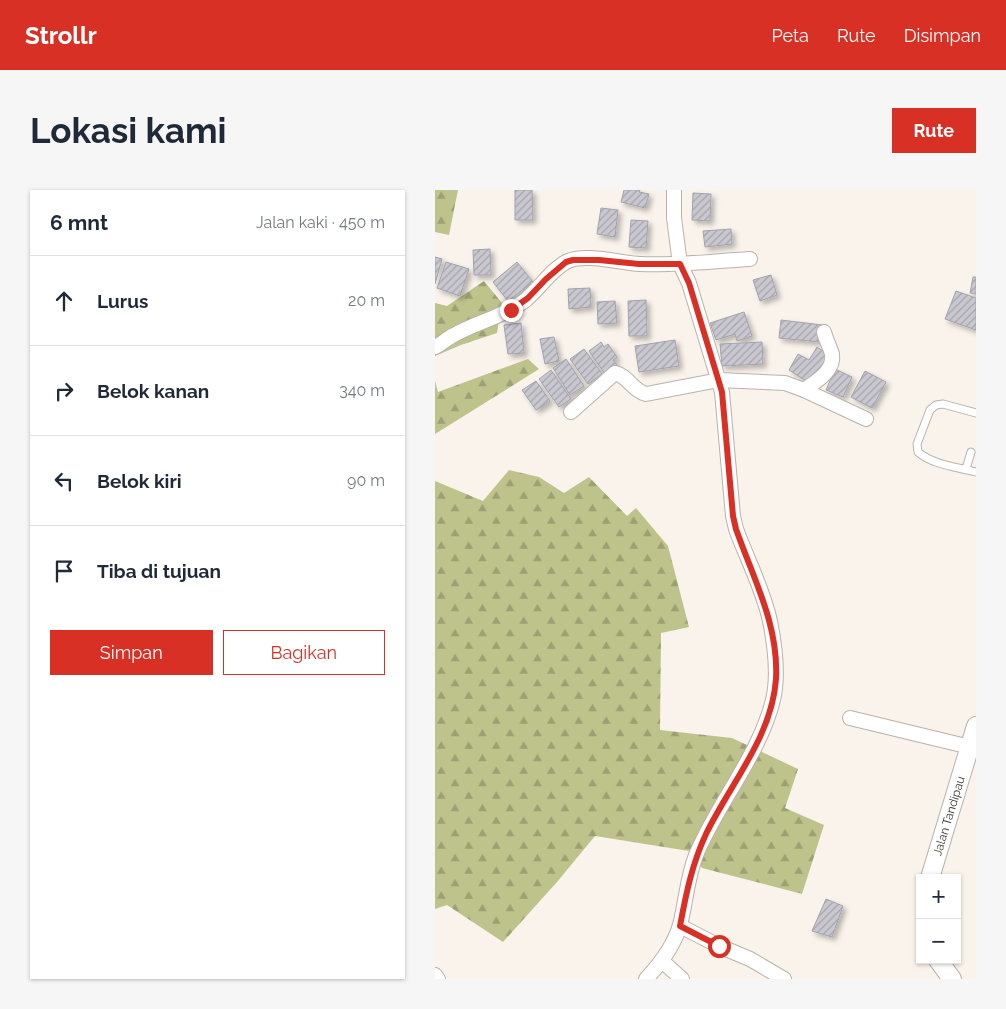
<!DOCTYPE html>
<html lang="id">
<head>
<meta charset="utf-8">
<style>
  body { margin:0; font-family:Raleway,sans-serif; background:#f6f6f7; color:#1f2937 }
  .controls { position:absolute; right:15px; bottom:15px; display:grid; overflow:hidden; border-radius:0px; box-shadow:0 1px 4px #0004 }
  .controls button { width:45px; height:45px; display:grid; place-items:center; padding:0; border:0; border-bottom:1px solid #e0e1e3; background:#fff; color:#1f2937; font:25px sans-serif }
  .stop { position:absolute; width:15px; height:15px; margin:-11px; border:4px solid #d93025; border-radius:50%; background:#fff }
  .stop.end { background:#d93025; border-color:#fff; box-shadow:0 1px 5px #0008 }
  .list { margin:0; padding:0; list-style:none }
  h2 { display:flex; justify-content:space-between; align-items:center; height:65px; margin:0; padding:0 20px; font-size:21px }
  h2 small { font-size:16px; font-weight:400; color:#747a83 }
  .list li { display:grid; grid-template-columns:32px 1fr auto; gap:15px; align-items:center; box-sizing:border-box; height:90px; padding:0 20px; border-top:1px solid #e0e1e3 }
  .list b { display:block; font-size:19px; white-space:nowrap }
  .list em { font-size:16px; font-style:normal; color:#747a83 }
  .actions { display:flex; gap:10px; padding:15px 20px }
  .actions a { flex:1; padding:11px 0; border:1px solid #d93025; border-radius:0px; text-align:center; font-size:18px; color:#d93025 }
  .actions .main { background:#d93025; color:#fff }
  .icon { flex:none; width:28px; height:28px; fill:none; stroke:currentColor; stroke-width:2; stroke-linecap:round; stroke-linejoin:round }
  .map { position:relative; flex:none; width:541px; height:789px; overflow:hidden; border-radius:0px }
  header { display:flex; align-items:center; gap:30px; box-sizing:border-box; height:70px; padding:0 25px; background:#d93025; color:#fff }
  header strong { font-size:24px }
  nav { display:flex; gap:28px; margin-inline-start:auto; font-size:18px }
  .intro { display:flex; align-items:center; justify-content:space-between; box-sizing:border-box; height:120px; padding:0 30px }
  h1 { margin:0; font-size:35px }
  .button { padding:12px 22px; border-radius:0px; background:#d93025; color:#fff; font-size:18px; font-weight:700 }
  main { display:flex; gap:30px; padding:0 30px }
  aside { flex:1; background:#fff; border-radius:0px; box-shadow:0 1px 4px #0004 }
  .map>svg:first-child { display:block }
</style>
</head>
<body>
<header>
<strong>Strollr</strong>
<nav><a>Peta</a><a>Rute</a><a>Disimpan</a></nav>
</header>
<div class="intro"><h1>Lokasi kami</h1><a class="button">Rute</a></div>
<main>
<aside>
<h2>6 mnt<small>Jalan kaki · 450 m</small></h2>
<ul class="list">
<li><svg class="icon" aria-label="ahead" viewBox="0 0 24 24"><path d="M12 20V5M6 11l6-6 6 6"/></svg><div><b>Lurus</b></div><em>20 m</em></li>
<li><svg class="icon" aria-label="right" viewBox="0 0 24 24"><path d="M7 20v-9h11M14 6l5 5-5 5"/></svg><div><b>Belok kanan</b></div><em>340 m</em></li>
<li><svg class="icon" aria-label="left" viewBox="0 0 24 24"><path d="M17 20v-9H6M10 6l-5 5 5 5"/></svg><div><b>Belok kiri</b></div><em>90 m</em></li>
<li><svg class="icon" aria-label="arrive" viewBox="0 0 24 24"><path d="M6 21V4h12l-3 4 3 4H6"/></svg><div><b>Tiba di tujuan</b></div></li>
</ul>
<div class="actions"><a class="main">Simpan</a><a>Bagikan</a></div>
</aside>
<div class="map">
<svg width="541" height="789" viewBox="0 0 541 789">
  <defs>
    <pattern id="forest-firs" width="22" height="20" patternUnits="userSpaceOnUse" patternTransform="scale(1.25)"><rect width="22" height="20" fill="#bec38b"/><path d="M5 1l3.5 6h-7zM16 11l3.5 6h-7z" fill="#9ca073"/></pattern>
    <pattern id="building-hatch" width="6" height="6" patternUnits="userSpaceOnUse" patternTransform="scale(1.25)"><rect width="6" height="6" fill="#c9c8d1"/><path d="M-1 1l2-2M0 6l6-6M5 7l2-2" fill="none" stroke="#a5a4ab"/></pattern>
    <filter id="shadow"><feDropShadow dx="3.5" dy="3.5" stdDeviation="2.5" flood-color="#0004"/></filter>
  </defs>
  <rect width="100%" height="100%" fill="#faf3eb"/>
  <g fill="url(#forest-firs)">
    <polygon points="0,0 23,0 14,45 0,42"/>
    <polygon points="49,91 67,113 62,143 26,155 0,166 0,113 12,116"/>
    <polygon points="93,169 104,179 0,244 0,191 3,202"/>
    <polygon points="74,280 104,287 129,303 154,287 192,326 201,318 233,356 254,437 226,443 225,540 297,548 363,579 350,618 389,635 367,704 267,678 254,661 160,646 122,692 68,752 12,715 0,719 0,291 48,311"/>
  </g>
  <g fill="url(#building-hatch)" stroke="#a3a2ab" filter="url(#shadow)">
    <polygon points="80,0 97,0 98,30 80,30"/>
    <polygon points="189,0 205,0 204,2 214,4 210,18 186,12"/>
    <polygon points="258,3 276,4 275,31 257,30"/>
    <polygon points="166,18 183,20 180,47 162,44"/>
    <polygon points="196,30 213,31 211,58 194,57"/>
    <polygon points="296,39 297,54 270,57 268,41"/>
    <polygon points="55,59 56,85 39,85 38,60"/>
    <polygon points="0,67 7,69 0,94"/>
    <polygon points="11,72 34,79 25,106 2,98"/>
    <polygon points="82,72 98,92 73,111 58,92"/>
    <polygon points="336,85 342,105 325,111 318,90"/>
    <polygon points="538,87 541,87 541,104 535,103"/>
    <polygon points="155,98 156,117 134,119 133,99"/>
    <polygon points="521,101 541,108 541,140 510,129"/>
    <polygon points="211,110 212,146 194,146 193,111"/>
    <polygon points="180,111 182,133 163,134 162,112"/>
    <polygon points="309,122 317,146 302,151 300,144 281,150 275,133"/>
    <polygon points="346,130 387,135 385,152 344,148"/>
    <polygon points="86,133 89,163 73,164 69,135"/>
    <polygon points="119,147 124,171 110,174 105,149"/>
    <polygon points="240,150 244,176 204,182 200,156"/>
    <polygon points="166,152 169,157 173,154 182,167 178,170 182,175 170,184 154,161"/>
    <polygon points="327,152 328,174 287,176 285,154"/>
    <polygon points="382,157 394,165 376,194 354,180 363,164 374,170"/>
    <polygon points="149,159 167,184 153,194 135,169"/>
    <polygon points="131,169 149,196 135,205 118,178"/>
    <polygon points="400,179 417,187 408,207 391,200"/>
    <polygon points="116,180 136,209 124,217 104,189"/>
    <polygon points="430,181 451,192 437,218 416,207"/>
    <polygon points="101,191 115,211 101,220 87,200"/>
    <polygon points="391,709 408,716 397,747 377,741"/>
  </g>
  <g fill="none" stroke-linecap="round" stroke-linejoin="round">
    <g stroke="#b9b2ab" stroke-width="9">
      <g id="service">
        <path d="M541,223L508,214L501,215L495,220L482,254L483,262C498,275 522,277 541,282"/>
        <polyline points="531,279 536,262"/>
      </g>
    </g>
    <g stroke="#b9b2ab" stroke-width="16">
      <g id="minor">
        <path d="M0,157C7,154 12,148 19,145C42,132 65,128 88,112C103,101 116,79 133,71C151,63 185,73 205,74C241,76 278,71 315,69"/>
        <path d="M369,200C380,192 400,181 397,164C395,157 391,150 389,142"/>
        <path d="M136,222L180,183C192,185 198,201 211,204L284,190L350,193L369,200L431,229"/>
        <polyline points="415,528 535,557"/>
        <polyline points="245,736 284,756 315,769 349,789"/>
        <polyline points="227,771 247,789"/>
        <polyline points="0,785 3,789"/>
        <path d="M211,789C226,773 239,756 245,735C251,712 252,688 261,665C283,612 324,566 338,510C344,485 340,456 335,431C328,399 312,369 301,339L298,326L287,202L254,93L245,74L239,28V0"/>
      </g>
    </g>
    <g stroke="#b9b2ab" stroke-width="20">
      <g id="tertiary">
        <polyline points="495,688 541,536"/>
        <polyline points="503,770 517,789"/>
      </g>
    </g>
    <use href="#service" stroke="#fff" stroke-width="7"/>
    <use href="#minor" stroke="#fff" stroke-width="14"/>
    <use href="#tertiary" stroke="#fff" stroke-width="18"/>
  </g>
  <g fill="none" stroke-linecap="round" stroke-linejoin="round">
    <path stroke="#d93025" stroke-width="6" d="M76,120L93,108L111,89L131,72L138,70H164L204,74H245L254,93L287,202L298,326L301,339C318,388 344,435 341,489C337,547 295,594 271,644C257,674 251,704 245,736L284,756"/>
  </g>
  <g text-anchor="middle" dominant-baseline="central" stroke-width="4" stroke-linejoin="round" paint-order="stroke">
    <g font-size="12" fill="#3e3b38" stroke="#fff">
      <text transform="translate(514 626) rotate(-73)">Jalan Tandipau</text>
    </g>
  </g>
</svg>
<div class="controls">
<button>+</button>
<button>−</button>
</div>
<div class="stop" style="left:284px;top:756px"></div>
<div class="stop end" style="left:76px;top:120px"></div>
</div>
</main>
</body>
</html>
